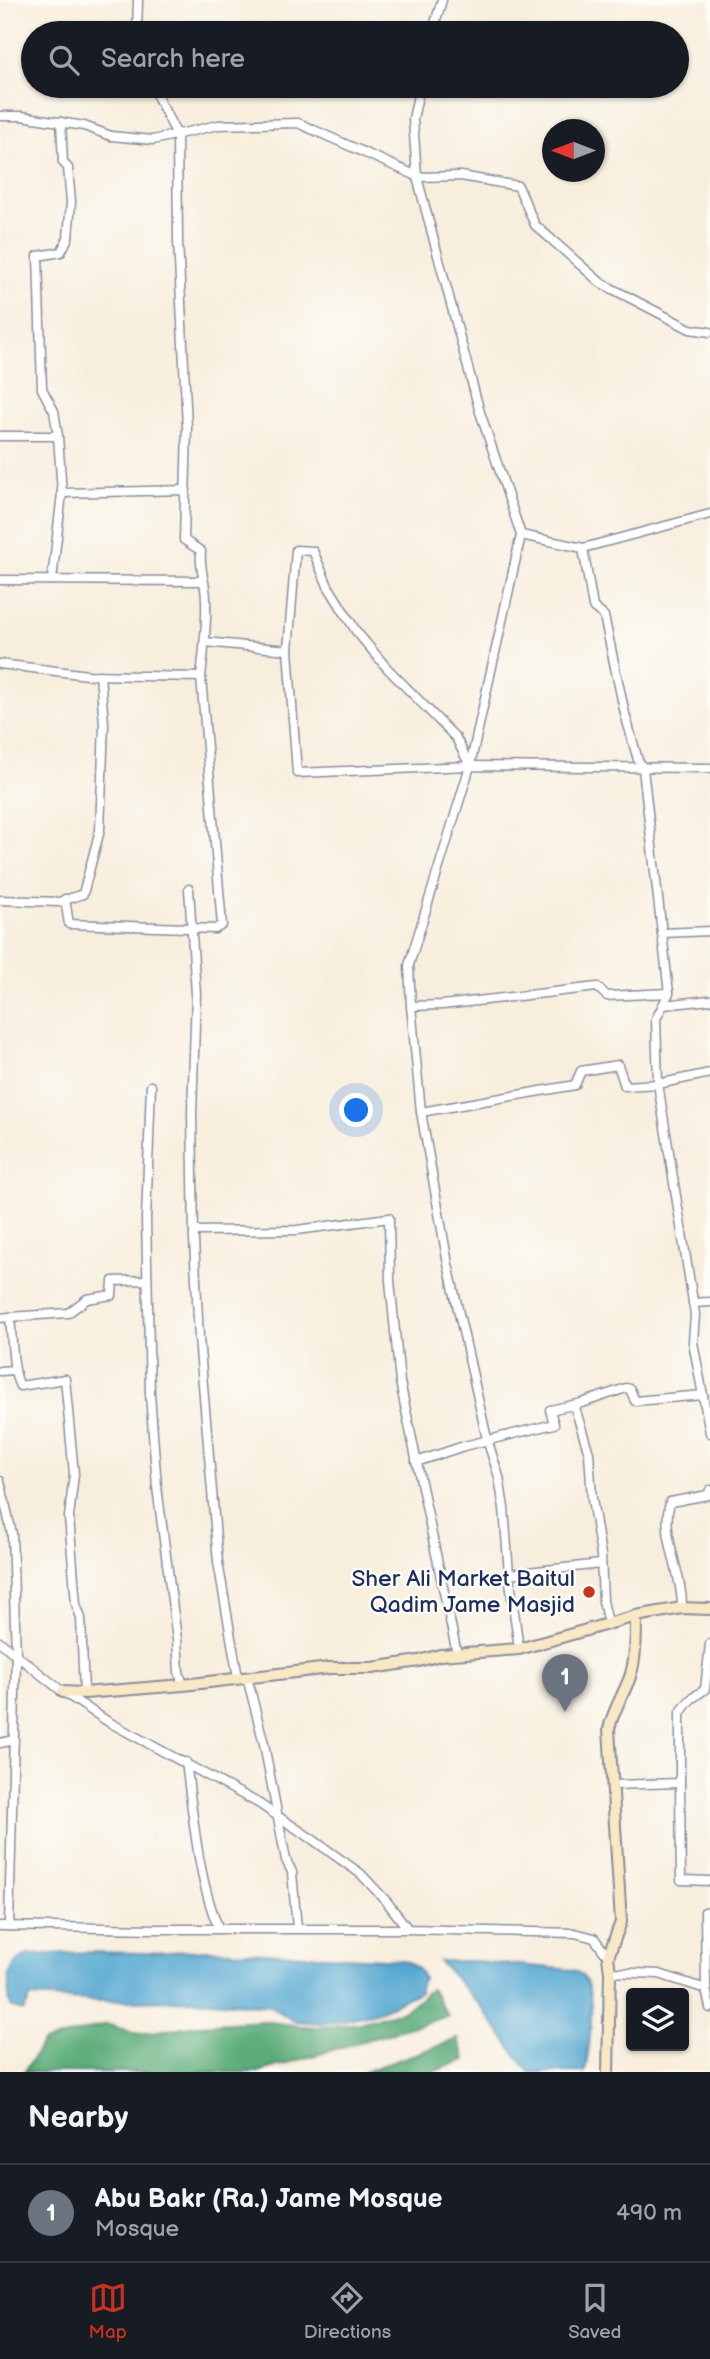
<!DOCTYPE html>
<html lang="en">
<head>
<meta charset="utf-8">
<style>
  body { margin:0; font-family:"Balsamiq Sans",sans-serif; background:#20242c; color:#f1f3f6 }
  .controls { position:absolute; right:21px; bottom:21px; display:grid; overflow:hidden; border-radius:7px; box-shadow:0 2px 5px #0004 }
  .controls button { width:63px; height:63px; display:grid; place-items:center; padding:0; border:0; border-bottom:2px solid #363941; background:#171b24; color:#f1f3f6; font:35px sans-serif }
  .compass { position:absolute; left:542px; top:119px; width:63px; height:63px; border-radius:50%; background:#171b24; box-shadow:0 2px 5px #0004; rotate:270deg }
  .you { position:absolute; left:357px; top:1111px; width:24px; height:24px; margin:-18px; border:5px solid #fff; border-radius:50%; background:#1a73e8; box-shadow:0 0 0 10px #1a73e833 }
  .badge { display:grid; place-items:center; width:46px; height:46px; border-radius:50%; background:#c8321e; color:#fff; font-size:23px; font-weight:700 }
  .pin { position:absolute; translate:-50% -58px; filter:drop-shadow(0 2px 4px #0008) }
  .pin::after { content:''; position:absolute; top:37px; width:24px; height:21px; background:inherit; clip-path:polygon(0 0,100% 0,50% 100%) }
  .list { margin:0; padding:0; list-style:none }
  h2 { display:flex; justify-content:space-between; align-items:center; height:91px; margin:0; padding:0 28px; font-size:30px }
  h2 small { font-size:23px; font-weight:400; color:#9ea1a6 }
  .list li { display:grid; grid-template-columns:46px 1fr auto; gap:21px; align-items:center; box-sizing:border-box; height:98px; padding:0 28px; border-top:2px solid #363941 }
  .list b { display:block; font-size:26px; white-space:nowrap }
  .list p { margin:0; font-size:23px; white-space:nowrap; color:#9ea1a6 }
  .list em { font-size:23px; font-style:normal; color:#9ea1a6 }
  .icon { flex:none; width:38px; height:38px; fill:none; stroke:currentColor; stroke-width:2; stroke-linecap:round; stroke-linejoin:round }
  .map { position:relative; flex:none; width:710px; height:2072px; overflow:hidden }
  .search { position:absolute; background:#171b24; box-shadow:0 2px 5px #0004; left:21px; right:21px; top:21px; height:77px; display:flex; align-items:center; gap:18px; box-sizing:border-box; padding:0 24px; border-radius:38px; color:#9ea1a6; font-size:26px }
  .sheet { height:189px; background:#171b24 }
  nav { display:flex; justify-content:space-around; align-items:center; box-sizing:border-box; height:98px; border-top:2px solid #363941; background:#171b24; font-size:19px; color:#9ea1a6 }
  nav a { display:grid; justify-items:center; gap:4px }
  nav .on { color:#c8321e }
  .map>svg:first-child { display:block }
</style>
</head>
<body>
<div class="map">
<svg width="710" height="2072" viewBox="0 0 710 2072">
  <rect width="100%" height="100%" fill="#fdfcf7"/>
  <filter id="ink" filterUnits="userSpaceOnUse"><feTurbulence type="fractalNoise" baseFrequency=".0143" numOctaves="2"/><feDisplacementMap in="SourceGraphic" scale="14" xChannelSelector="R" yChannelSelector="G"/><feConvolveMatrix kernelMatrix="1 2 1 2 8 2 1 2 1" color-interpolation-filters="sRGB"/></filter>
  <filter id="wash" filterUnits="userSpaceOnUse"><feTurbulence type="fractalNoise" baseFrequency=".00686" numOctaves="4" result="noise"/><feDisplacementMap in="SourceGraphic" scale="28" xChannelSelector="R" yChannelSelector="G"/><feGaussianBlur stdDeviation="1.57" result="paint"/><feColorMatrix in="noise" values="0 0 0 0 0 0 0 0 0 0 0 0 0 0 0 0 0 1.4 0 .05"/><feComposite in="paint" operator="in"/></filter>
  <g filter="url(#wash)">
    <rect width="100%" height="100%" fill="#f8eedd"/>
    <g fill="#5cac78" stroke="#3c6e6b" stroke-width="2">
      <polygon points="431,1989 448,2016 258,2072 24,2072 42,2043 106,2024 138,2034 198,2025 263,2021 315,2028 359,2023 405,2010"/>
      <polygon points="458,2039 465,2060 432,2072 364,2072"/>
    </g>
    <g fill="#55a7d0" stroke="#386b97" stroke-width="2">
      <path d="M208,1950L403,1960C413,1964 418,1968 423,1978L419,1992L375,2013L335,2022L317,2023L294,2021L270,2006L196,2000L104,2001L31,1997L24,2011L12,2008L10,2004C7,1984 7,1962 29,1955L89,1952L147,1953Z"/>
      <path d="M439,1961H475L573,1970C580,1973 585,1977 588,1986C595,2007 589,2050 585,2072H529L479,2004Z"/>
    </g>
  </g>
  <g filter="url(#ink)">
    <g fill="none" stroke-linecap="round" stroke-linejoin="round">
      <g stroke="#8a8e9e" stroke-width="11">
        <g id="street">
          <polyline points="137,33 138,0"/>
          <polyline points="432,33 442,0"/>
          <polyline points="420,86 413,119 417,177 479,409 521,535 583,548 593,607 604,616 625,714 638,760 643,769 669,993 656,1019 658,1084 695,1314 693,1342 710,1433"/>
          <polyline points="0,116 22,116 84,126 111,136 153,140 218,125 298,123 417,176"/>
          <polyline points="417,177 461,176 518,186 535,225 601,283 690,329 710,332"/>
          <polyline points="0,436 58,436 62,493 186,490"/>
          <polyline points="58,436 54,411 42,389 38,256 61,252 68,238 71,202 68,168 63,162 61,122"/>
          <polyline points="521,535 470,766 409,965 411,1006 442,1005 597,987 607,996 669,993"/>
          <polyline points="583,548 710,514"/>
          <polyline points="0,580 203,581"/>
          <polyline points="52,580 62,493"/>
          <polyline points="205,642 288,650 296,550 313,551 328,586 356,631 387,668 456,738 470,766"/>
          <polyline points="288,650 297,773 470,766 710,768"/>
          <polyline points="0,664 88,675 201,677"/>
          <polyline points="189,889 196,994 192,1113 194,1240 199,1338 218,1562 238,1678"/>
          <path d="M65,899L69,924L215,929L222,925L201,677C204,651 207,626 206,600C206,583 199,569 201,551L184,540L187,427L178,240L177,135L152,86"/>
          <polyline points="0,900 59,902 83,894 100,830 104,724 100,675"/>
          <polyline points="662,933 710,931"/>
          <polyline points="663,1005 710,1000"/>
          <polyline points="411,1006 421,1112"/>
          <polyline points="151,1086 146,1219 150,1394 157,1487 177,1639 179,1672 183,1685"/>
          <polyline points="194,1231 297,1230 389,1218 390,1281 400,1382 457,1654"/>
          <polyline points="693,1303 710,1302"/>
          <polyline points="10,1317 68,1313 87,1299 112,1295 113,1281 147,1280"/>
          <path d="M0,1318L10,1317C12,1334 12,1373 20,1386L65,1379L74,1474L69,1517L76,1604L81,1618L84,1693"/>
          <polyline points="0,1371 14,1370"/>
          <polyline points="574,1405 589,1453 592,1499 601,1555 603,1601 608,1623"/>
          <polyline points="416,1462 464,1446 554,1424 550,1410 582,1403 626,1388 630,1389 635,1401 703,1395"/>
          <polyline points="0,1481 12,1534 16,1655 9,1926"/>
          <polyline points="509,1574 504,1508 499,1477 487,1439 448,1264 421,1112 575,1085 581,1071 618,1065 625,1086 658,1084 710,1073"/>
          <path d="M682,1608C683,1573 660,1536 670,1502L708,1495L710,1490"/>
          <polyline points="0,1642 63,1692 107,1721 258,1803 312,1839 361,1874 387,1902 408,1929 575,1933 594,1938 608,1957"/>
          <polyline points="519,1649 509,1574 601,1564"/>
          <polyline points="247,1677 264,1744 286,1860 292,1872 297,1928"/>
          <polyline points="0,1743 14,1740"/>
          <path d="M186,1762C193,1814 198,1881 219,1929"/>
          <polyline points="680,1783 681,1880 710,1881"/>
          <polyline points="612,1785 680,1783 680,1713 690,1700 705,1689 710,1644"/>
          <polyline points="0,1926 153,1929 408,1929"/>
          <polyline points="610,1972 659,1974 706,1989 705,1912 710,1911"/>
          <polyline points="706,1989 710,2008"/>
        </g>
      </g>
      <g stroke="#8a8e9e" stroke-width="14">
        <g id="secondary">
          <polyline points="63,1692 84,1693 183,1685 330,1668 372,1668 419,1661 440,1655 519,1649 636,1616 682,1608 710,1609"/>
          <path d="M608,2072L610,1972L608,1957L621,1922L609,1729C613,1710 623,1696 630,1677C636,1659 636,1635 636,1616"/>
        </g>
      </g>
      <use href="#street" stroke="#fff" stroke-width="8"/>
      <use href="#secondary" stroke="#f8e8c3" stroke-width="10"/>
    </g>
  </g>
  <circle fill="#c8321e" stroke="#fdfcf7" stroke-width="2.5" cx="589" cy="1592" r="7"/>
  <g text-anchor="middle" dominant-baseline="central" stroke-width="5" stroke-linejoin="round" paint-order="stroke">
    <g font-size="23" fill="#1b2f5e" stroke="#fdfcf7" text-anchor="end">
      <text x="575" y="1579">Sher Ali Market Baitul<tspan x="575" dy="26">Qadim Jame Masjid</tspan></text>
    </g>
  </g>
</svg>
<div class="controls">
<button><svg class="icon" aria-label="layers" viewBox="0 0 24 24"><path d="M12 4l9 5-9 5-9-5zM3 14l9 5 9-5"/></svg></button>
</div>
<svg class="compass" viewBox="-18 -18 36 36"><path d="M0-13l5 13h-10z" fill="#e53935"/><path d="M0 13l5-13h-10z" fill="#9ea1a6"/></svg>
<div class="you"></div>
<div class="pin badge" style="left:565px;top:1712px;background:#6b7280">1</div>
<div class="search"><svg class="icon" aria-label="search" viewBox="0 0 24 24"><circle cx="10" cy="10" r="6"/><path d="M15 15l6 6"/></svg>Search here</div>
</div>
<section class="sheet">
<h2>Nearby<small></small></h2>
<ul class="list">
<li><span class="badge" style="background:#6b7280">1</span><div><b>Abu Bakr (Ra.) Jame Mosque</b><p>Mosque</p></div><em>490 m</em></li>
</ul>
</section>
<nav>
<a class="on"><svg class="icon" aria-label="map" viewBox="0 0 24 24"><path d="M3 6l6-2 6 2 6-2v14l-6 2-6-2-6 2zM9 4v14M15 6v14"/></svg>Map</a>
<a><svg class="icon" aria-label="directions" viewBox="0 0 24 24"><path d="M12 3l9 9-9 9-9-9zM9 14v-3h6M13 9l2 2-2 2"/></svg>Directions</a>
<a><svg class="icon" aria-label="saved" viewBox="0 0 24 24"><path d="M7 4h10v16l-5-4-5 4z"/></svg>Saved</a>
</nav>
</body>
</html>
